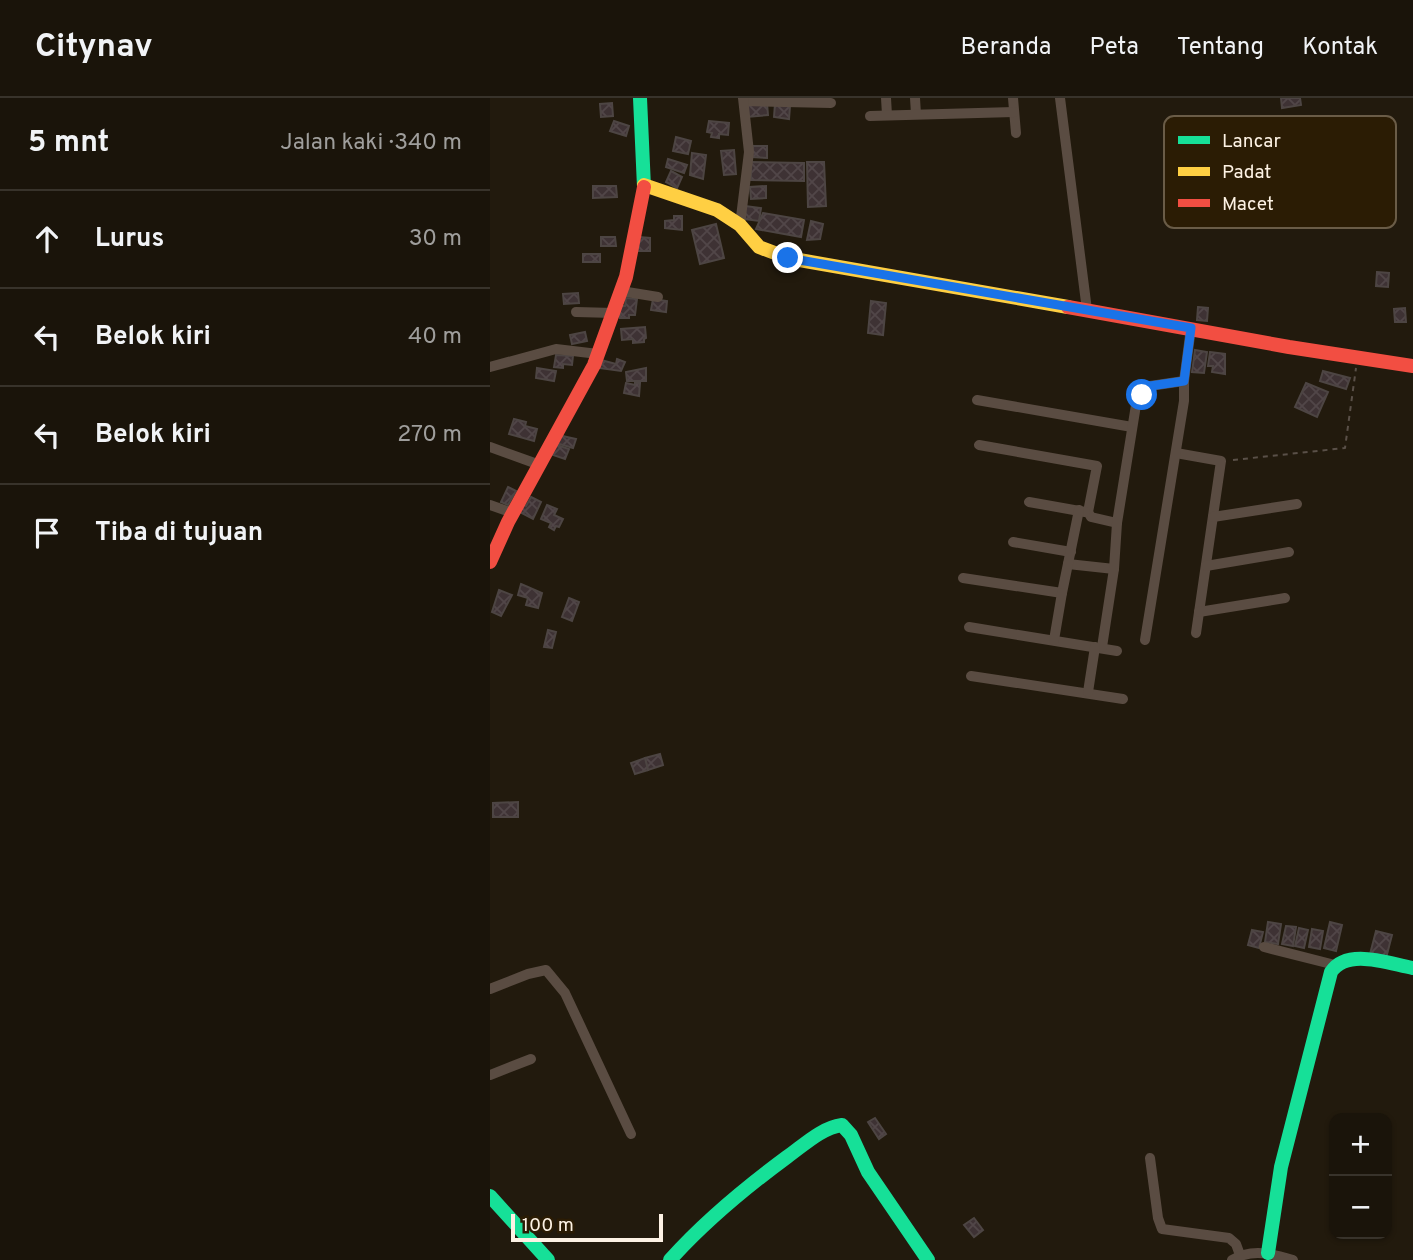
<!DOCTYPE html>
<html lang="id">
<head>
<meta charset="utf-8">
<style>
  body { margin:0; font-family:Overpass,sans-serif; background:#272118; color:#f1f3f6 }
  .controls { position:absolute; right:21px; bottom:21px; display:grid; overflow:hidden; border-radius:14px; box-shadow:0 2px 5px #0004 }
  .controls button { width:63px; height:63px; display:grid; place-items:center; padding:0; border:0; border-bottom:2px solid #38332b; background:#1a140a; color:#f1f3f6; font:35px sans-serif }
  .scale { position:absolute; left:21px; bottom:18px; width:152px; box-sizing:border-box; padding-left:7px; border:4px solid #fdf2e4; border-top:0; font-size:19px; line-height:24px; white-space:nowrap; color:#fdf2e4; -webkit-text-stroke:5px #2b1c04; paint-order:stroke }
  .stop { position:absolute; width:21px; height:21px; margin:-16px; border:5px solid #1a73e8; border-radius:50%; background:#fff }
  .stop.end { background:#1a73e8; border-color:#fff; box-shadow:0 2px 7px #0008 }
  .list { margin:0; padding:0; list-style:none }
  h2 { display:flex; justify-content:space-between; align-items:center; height:91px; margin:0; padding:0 28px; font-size:30px }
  h2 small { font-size:23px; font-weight:400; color:#9f9e9c }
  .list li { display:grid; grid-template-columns:46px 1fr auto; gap:21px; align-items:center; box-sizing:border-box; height:98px; padding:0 28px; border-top:2px solid #38332b }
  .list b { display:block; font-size:26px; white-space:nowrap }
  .list em { font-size:23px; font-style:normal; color:#9f9e9c }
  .icon { flex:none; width:38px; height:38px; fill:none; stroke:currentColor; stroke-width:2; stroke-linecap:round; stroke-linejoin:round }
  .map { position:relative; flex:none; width:923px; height:1162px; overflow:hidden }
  header { display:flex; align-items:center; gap:42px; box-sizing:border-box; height:98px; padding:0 35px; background:#1a140a; border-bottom:2px solid #38332b }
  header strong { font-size:33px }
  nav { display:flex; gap:38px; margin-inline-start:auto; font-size:24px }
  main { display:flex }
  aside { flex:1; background:#1a140a }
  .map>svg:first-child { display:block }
</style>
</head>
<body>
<header>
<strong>Citynav</strong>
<nav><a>Beranda</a><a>Peta</a><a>Tentang</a><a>Kontak</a></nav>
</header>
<main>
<aside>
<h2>5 mnt<small>Jalan kaki · 340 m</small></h2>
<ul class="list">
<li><svg class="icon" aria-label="ahead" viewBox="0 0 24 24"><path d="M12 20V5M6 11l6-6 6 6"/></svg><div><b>Lurus</b></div><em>30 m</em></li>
<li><svg class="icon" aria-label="left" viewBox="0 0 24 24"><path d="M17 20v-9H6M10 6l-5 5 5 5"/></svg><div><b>Belok kiri</b></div><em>40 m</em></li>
<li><svg class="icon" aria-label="left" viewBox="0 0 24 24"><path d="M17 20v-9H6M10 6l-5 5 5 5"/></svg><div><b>Belok kiri</b></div><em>270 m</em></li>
<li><svg class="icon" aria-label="arrive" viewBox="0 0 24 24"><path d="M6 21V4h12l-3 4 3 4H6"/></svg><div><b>Tiba di tujuan</b></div></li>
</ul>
</aside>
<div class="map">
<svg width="923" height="1162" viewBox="0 0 923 1162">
  <defs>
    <pattern id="building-cross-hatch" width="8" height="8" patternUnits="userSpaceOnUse" patternTransform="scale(1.75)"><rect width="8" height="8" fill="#3e3234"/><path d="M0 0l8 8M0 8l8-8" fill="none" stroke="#514648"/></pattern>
  </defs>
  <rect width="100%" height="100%" fill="#221a0d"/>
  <g fill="url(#building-cross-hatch)" stroke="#4d4543" stroke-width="2">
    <polygon points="791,0 810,0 811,7 792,10"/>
    <polygon points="122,5 123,18 111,19 110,6"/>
    <polygon points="277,5 278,17 257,19 256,7"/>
    <polygon points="285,6 300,8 299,21 284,19"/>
    <polygon points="124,23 139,28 136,38 120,33"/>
    <polygon points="219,23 239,25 238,37 229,36 229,40 221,39 222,35 217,34"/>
    <polygon points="186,39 201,43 198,56 183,53"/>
    <polygon points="263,48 277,48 277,60 262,59"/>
    <polygon points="244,52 246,76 234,77 231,53"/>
    <polygon points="202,55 216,57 213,81 200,77"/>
    <polygon points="178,61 197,67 194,75 176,69"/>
    <polygon points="261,64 314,65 314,83 261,82"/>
    <polygon points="317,64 334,64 336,108 318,109"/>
    <polygon points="181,73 192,79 187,90 176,84"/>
    <polygon points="103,88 126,88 127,99 103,100"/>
    <polygon points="276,88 276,100 261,101 260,89"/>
    <polygon points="255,108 271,110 269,123 253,121"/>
    <polygon points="273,115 314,122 311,139 266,131"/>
    <polygon points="184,118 192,118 192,132 175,130 175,123 184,122"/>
    <polygon points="321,123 333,126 330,141 317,142"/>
    <polygon points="226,126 234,160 210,166 202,132"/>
    <polygon points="111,139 125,139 126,148 111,148"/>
    <polygon points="149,139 160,140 160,153 148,153"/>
    <rect x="93" y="156" width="17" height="8"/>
    <polygon points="887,174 899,175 898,189 886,188"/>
    <polygon points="88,195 89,205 74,206 73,196"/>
    <polygon points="136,200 147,201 145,217 139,217 139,220 130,220 130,208 135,208"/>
    <polygon points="163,201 177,203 176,214 161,212"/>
    <polygon points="381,203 396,205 393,237 378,235"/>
    <polygon points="708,209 718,210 717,223 707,222"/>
    <polygon points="915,210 916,224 905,224 904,211"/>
    <polygon points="155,229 156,240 154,241 154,244 143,245 143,241 132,242 131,231"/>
    <polygon points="95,234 97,243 82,246 80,237"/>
    <polygon points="705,252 717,254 714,275 702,274"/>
    <polygon points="720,254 735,256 735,276 722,274 723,268 718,268"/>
    <polygon points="66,257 83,258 82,267 73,266 73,270 64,269"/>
    <polygon points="127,261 135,264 131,273 109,270 111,262 126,266"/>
    <polygon points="47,270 66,273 64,283 46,280"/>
    <polygon points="156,270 156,283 137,283 136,274"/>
    <polygon points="833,273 860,280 856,291 830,283"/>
    <polygon points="136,285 145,287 145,285 150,285 149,298 134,295"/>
    <polygon points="816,285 838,294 827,319 805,309"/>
    <polygon points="24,321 36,324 35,328 47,331 44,343 19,336"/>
    <polygon points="68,337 86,341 83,350 66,345"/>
    <polygon points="64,346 79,351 75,361 60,356"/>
    <polygon points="18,389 26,393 18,407 11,404"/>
    <polygon points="41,399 51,404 43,421 26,412 30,405 36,408"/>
    <polygon points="57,407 67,411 64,417 73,421 69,429 66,428 64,432 59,429 61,425 51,421"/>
    <polygon points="31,486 52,495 48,510 36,507 38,500 28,497"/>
    <polygon points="9,492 22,497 11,518 2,514"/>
    <polygon points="79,500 89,504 82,523 72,519"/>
    <polygon points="58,532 66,534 62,550 54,549"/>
    <polygon points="170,656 173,667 158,672 155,660"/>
    <polygon points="155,660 158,672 145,676 141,665"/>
    <polygon points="28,704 28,719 3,719 3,705"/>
    <polygon points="778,824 791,826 788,846 775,844"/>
    <polygon points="840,824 852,827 846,853 834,850"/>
    <polygon points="796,828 806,829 803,848 792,846"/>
    <polygon points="809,830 818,832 814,850 805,848"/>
    <polygon points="822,831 833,833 830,851 819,849"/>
    <polygon points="762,832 773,834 769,850 758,847"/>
    <polygon points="886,833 902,837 895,864 879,860"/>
    <polygon points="385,1020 396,1036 389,1041 378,1024"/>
    <polygon points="484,1120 493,1132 484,1139 474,1127"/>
  </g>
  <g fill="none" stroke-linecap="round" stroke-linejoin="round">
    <polyline stroke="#5a5048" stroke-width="2" stroke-dasharray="5 5" stroke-linecap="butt" points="743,362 855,350 866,270"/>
    <g stroke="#5a4c42" stroke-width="10">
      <polyline points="396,0 397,17"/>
      <polyline points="425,0 426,16"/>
      <polyline points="523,0 526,35"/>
      <polyline points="570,0 597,212"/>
      <polyline points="254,3 341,5"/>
      <polyline points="380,18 524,14"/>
      <polyline points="250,127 259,54 253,0"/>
      <polyline points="131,193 168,199"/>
      <polyline points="86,214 124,215"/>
      <polyline points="0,269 66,251 108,256"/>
      <polyline points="487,302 642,329"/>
      <polyline points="489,347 607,368 598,414 601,419 627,425"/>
      <polyline points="0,349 50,367"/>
      <polyline points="686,355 731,363 706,535"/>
      <polyline points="539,404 595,414"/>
      <polyline points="0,407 23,415"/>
      <polyline points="723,419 807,406"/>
      <polyline points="523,444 581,454"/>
      <polyline points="578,466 624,471"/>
      <polyline points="716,468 799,454"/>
      <polyline points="473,480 572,495 589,412"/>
      <polyline points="709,514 795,500"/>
      <polyline points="479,529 627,553"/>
      <polyline points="564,542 572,495"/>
      <polyline points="655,542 694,303 694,283 701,230"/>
      <polyline points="612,549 624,471 627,425 646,307 660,288 694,283"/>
      <polyline points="481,578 633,601"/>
      <polyline points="598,594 605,549"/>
      <polyline points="774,849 845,867"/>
      <polyline points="0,891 38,876 56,872 75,895 141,1036"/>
      <polyline points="0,977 41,961"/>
      <polyline points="660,1060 668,1120 672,1131 739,1140 746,1146 750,1157"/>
      <path d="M742,1162C762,1150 783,1156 803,1162"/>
    </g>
    <g stroke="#16e098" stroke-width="14">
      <polyline points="150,0 154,89"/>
      <polyline points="0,1098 58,1162"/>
      <path d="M778,1155L791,1069L841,874C857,849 900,866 923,870"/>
      <path d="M180,1162C215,1123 255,1090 297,1059C314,1047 331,1030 352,1027L361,1037L378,1074L438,1162"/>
    </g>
    <polyline stroke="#ffcf43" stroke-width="14" points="154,87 227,112 250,127 269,149 298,160 578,209"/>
    <g stroke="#f24e42" stroke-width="14">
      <polyline points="578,209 799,249 923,268"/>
      <polyline points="0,464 18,424 104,267 136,179 154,89"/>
    </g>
  </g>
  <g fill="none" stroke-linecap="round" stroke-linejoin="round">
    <polyline stroke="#1a73e8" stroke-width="9" points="298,160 701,230 694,283 660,288 652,297"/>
  </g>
  <rect x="674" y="18" width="232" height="112" rx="10" fill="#2b1c04" stroke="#6a5c47" stroke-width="2"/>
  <rect x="688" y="38" width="32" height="8" fill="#16e098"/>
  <rect x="688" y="69" width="32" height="9" fill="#ffcf43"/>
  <rect x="688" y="101" width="32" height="8" fill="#f24e42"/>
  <g font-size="19" fill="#fdf2e4">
    <text x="732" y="49">Lancar</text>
    <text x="732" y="80">Padat</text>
    <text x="732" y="112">Macet</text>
  </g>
</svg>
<div class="controls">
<button>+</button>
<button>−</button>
</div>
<div class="scale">100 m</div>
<div class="stop" style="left:652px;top:297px"></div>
<div class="stop end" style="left:298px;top:160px"></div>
</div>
</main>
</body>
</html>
